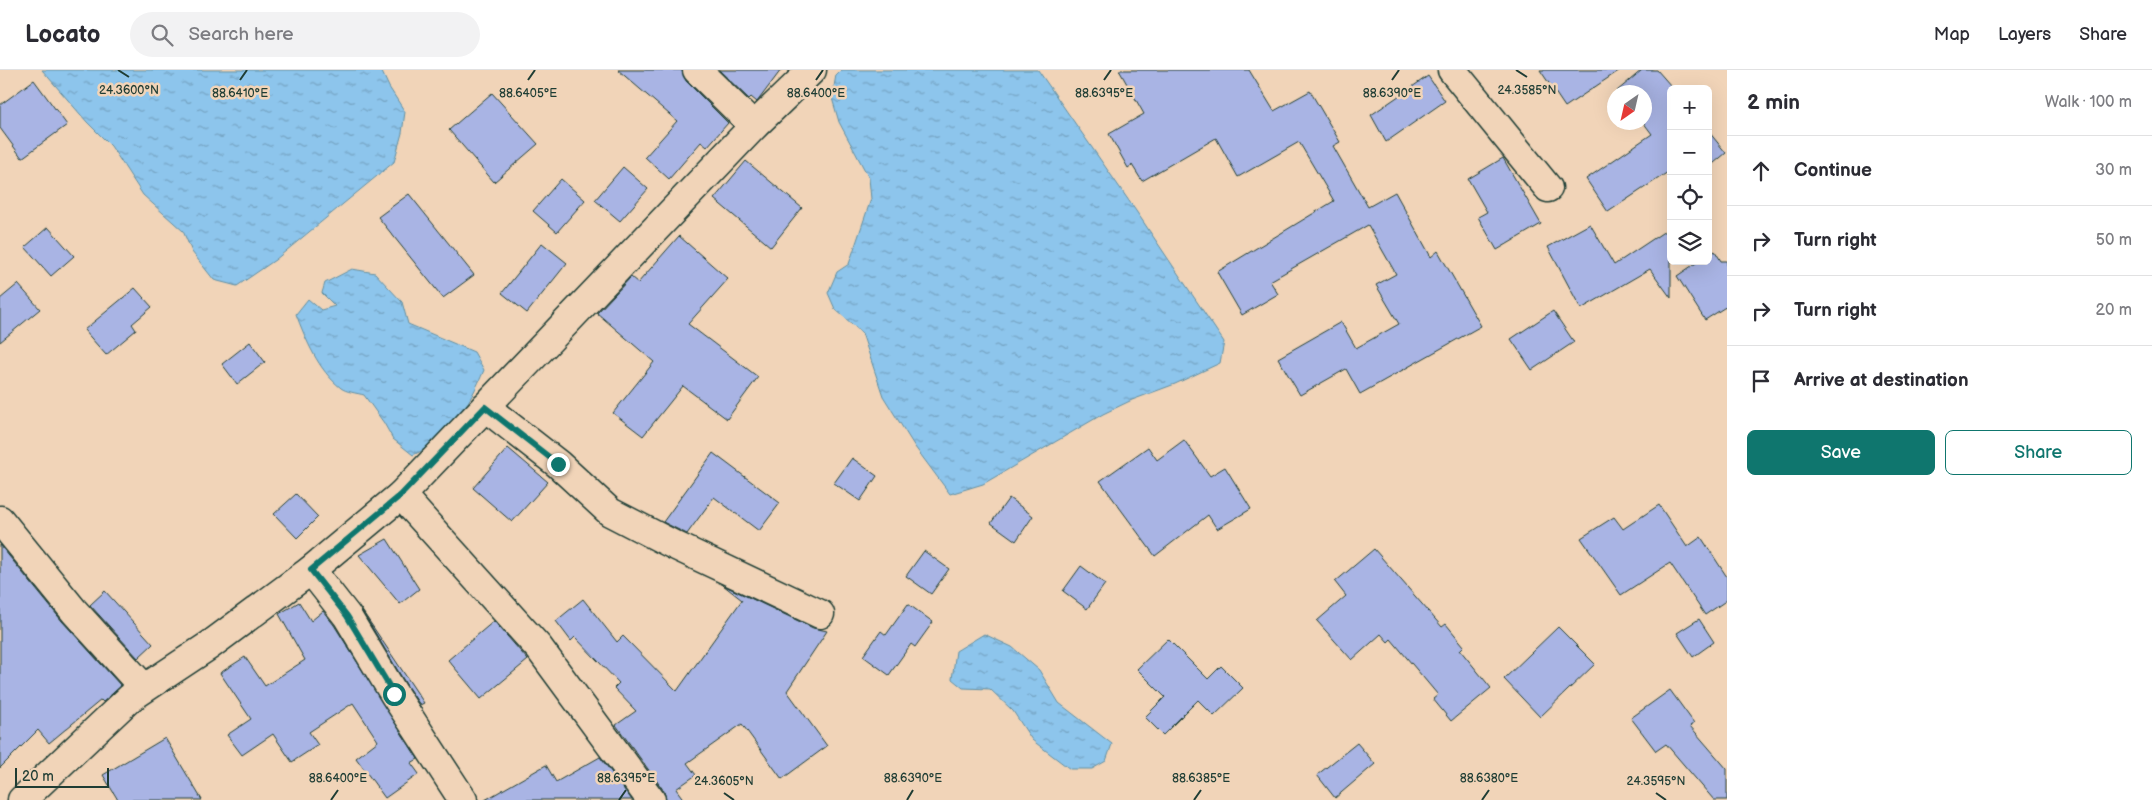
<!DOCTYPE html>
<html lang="en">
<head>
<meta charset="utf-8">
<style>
  body { margin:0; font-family:"Balsamiq Sans",sans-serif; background:#f2f2f3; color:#2b2b33 }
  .controls { position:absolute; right:15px; top:15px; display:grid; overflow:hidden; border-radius:8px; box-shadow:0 5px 20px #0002 }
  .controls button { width:45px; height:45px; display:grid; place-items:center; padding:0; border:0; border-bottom:1px solid #e1e1e2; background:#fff; color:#2b2b33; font:25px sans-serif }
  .compass { position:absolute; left:1607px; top:15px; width:45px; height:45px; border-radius:50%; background:#fff; box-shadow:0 5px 20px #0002; rotate:214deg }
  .scale { position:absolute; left:15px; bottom:12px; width:94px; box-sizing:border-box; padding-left:5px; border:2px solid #1f3d34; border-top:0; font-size:14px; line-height:18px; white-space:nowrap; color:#1f3d34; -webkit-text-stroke:4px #f1d4b8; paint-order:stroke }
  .stop { position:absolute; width:15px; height:15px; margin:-11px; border:4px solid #0f766e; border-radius:50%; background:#fff }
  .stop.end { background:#0f766e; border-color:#fff; box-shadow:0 1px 5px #0008 }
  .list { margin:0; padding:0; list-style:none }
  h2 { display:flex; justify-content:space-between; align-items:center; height:65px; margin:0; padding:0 20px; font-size:21px }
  h2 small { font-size:16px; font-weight:400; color:#7c7c81 }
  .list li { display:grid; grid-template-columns:32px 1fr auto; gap:15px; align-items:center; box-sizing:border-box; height:70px; padding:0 20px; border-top:1px solid #e1e1e2 }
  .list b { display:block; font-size:19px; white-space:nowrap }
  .list em { font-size:16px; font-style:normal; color:#7c7c81 }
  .actions { display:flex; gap:10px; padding:15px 20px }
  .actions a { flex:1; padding:11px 0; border:1px solid #0f766e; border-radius:8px; text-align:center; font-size:18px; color:#0f766e }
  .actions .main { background:#0f766e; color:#fff }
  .icon { flex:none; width:28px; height:28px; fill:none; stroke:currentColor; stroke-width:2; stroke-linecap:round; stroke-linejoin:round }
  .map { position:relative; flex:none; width:1727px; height:730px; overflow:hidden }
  header { display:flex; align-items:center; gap:30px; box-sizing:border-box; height:70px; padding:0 25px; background:#fff; border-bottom:1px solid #e1e1e2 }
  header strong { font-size:24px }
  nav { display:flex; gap:28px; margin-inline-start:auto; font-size:18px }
  .search { width:350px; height:45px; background:#f2f2f3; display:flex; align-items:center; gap:12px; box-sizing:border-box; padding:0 18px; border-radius:28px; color:#7c7c81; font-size:19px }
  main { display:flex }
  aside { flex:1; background:#fff }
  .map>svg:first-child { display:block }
</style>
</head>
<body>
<header>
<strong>Locato</strong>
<div class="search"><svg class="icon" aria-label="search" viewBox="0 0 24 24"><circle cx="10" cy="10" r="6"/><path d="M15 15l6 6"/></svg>Search here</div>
<nav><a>Map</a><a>Layers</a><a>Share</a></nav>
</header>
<main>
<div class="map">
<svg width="1727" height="730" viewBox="0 0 1727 730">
  <defs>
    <pattern id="water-ripples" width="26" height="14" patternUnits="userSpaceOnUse" patternTransform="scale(1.25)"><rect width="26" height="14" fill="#8dc5ec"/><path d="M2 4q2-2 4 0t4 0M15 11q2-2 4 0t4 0" fill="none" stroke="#73a1c0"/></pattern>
  </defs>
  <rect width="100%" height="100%" fill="#f1d4b8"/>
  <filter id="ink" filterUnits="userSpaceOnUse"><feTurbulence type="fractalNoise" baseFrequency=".02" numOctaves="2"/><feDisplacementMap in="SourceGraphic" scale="10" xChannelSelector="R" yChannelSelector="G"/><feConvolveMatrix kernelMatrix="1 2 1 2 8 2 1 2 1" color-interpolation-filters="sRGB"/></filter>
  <g filter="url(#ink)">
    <g fill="url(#water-ripples)" stroke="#618fa2">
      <polygon points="42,0 381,0 389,17 405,42 402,63 394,92 275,190 237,216 214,210 192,182 183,161 143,125 111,76 87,52"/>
      <polygon points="841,0 1038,0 1136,141 1224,272 1220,293 1175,314 1132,330 1103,344 983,414 950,424 915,377 883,326 862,263 835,239 828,223 837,202 849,194 871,129 869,108 839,52 832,28 836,5"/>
      <path d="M352,199L375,203L402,232L408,254L474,282L484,300C470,334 448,370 413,385L393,369L384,353L364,325C357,323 346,322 341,318C318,300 306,270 296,244L308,229L321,240L335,236L322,223L325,213Z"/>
      <polygon points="984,564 1012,577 1039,600 1059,633 1112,674 1106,691 1092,699 1070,699 1032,670 1013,641 990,619 963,618 952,609 956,581"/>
    </g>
    <g fill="#a9b4e4" stroke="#1f3d34">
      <polygon points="618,0 682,0 686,11 728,53 707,77 701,72 669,109 645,87 677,51"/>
      <polygon points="719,0 781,0 757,32 751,27 749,29"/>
      <polygon points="1119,0 1249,0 1274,41 1310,21 1340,72 1333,76 1368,137 1395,122 1431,187 1438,181 1481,256 1360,324 1346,299 1300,325 1278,288 1341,252 1356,278 1399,254 1376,215 1396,204 1368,155 1270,211 1278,224 1242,245 1217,202 1334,131 1299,72 1238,107 1216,68 1142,111 1132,95 1128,98 1109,64 1144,44"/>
      <polygon points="1540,0 1620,0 1565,37"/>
      <polygon points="1642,0 1657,0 1671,16 1671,100 1608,142 1586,109 1652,64 1643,52 1644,22 1618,22 1617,21"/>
      <polygon points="1428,6 1445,31 1386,72 1371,45"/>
      <polygon points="34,10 67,55 22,88 0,58 0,35"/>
      <polygon points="492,23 538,74 494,112 449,60"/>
      <polygon points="1709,62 1726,83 1708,98 1708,63"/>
      <polygon points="1503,88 1541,154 1497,180 1478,147 1487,142 1468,109"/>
      <polygon points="746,91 802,138 771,177 714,129"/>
      <polygon points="623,97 648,119 620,151 595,130"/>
      <polygon points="561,109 585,130 557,162 533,141"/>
      <polygon points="409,124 474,205 443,228 378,147"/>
      <polygon points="1590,154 1614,195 1671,157 1671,228 1650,199 1581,239 1548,177"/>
      <polygon points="48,157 74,186 51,206 25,177"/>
      <polygon points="679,166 728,209 688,254 758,307 727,349 683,316 643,366 613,343 654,292 597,243 631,207 638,213"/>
      <polygon points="542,173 567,193 527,243 502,223"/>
      <polygon points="1715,181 1721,191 1727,191 1727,236 1705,250 1677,206 1699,191 1708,191 1708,185"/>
      <polygon points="18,214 40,239 0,272 0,229"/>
      <polygon points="135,218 152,237 132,254 136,260 106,285 84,260"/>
      <polygon points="1553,241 1574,272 1532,300 1511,269"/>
      <polygon points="250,272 265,292 237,314 222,294"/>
      <polygon points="1184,370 1210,406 1225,397 1251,439 1217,459 1208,445 1155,486 1100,411 1148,377 1157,390"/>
      <polygon points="508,378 548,412 512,452 473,418"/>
      <polygon points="713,383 780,433 759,461 714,427 687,464 663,452"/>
      <polygon points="852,388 877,406 860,431 834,413"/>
      <polygon points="296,424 318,447 297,468 274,444"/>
      <polygon points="1009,428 1033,446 1016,471 991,453"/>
      <polygon points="1659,435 1687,477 1701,467 1727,507 1727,530 1705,545 1670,493 1621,525 1581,468 1614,447 1623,459"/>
      <polygon points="387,469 419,519 400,534 359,485"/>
      <polygon points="0,475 62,551 121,616 103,632 101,630 49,673 38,660 0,698"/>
      <polygon points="1374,479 1442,557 1446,554 1464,576 1460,580 1491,618 1451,651 1433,629 1438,625 1391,569 1388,572 1381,564 1352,590 1317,551 1346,526 1335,512"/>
      <polygon points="924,481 949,499 931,524 906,506"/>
      <polygon points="1081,496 1105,514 1087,539 1063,521"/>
      <polygon points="723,515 813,558 827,561 787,621 827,676 782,709 742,654 687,693 696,705 676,719 684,730 666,730 664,721 616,655 636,641 614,618 619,613 575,567 571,571 556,551 583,529 617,572 623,566 677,621 742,530"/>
      <polygon points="105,521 153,574 138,588 90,535"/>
      <polygon points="299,532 311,551 323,541 334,555 418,689 411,693 419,704 385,728 356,688 378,671 353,633 309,662 318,675 292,692 273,664 242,685 227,665 251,649 220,603 245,587 265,616 305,590 279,544"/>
      <polygon points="908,534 933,552 915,577 911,574 889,605 863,586 881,561 886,565"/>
      <polygon points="361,539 424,633 420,635 407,616"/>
      <polygon points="1699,549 1714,572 1693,587 1677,563"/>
      <polygon points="494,551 528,590 481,629 448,590"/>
      <polygon points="1558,557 1595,594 1540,647 1504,609"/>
      <polygon points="1168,569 1208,609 1221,596 1243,618 1214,646 1198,630 1163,665 1145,647 1165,627 1137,599"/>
      <polygon points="1670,620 1694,653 1690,656 1727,699 1727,730 1714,730 1666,674 1656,681 1631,648"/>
      <polygon points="165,668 202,730 118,730 103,705"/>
      <polygon points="1357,673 1375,694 1335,728 1317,705"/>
      <polygon points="600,687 632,730 485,730 546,695 556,712"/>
    </g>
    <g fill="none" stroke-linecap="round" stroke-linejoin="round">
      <g stroke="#1f3d34" stroke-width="31">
        <g id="street">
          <polyline points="697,0 754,56"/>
          <polyline points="1452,0 1548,118"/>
          <polyline points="485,337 558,394 610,442 674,475 820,544"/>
          <polyline points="401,425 539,578 651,730"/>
          <polyline points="0,450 74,541 144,618"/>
          <polyline points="311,500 347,546 394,624 463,730"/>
          <polyline points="22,730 130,628 210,575 311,500 401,425 754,56 812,0"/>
        </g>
      </g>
      <use href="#street" stroke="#f1d4b8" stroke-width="28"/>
    </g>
  </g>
  <g fill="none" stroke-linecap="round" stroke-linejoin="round" filter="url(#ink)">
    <polyline stroke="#0f766e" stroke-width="6" points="394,624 347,546 311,500 401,425 485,337 558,394"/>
  </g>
  <path fill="none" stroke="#1f3d34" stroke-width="2" d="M118,0L129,7M1516,0L1527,7M240,10L247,0M528,10L535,0M816,10L823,0M1104,10L1111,0M1392,10L1399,0M724,723L734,730M1656,723L1666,730M331,730L338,720M619,730L626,720M907,730L913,720M1194,730L1201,720M1482,730L1489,720"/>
  <g font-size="12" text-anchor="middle" fill="#1f3d34" stroke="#f1d4b8" stroke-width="5" stroke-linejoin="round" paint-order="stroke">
    <text x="129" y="24">24.3600°N</text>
    <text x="1527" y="24">24.3585°N</text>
    <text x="240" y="27">88.6410°E</text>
    <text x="528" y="27">88.6405°E</text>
    <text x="816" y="27">88.6400°E</text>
    <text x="1104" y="27">88.6395°E</text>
    <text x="1392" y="27">88.6390°E</text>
    <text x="338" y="712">88.6400°E</text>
    <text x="626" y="712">88.6395°E</text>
    <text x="913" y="712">88.6390°E</text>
    <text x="1201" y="712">88.6385°E</text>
    <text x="1489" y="712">88.6380°E</text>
    <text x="724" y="715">24.3605°N</text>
    <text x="1656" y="715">24.3595°N</text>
  </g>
</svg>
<div class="controls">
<button>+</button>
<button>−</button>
<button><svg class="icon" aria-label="locate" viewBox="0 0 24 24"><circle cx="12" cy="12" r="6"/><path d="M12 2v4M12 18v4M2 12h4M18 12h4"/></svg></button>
<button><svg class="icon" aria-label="layers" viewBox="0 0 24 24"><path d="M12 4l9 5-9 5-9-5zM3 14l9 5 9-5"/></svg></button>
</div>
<svg class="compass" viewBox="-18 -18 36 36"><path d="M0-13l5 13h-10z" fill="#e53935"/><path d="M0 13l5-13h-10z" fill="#7c7c81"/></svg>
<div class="scale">20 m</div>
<div class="stop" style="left:394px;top:624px"></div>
<div class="stop end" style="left:558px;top:394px"></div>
</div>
<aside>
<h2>2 min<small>Walk · 100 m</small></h2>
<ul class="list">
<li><svg class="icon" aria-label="ahead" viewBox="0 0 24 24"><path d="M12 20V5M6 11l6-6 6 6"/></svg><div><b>Continue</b></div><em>30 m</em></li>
<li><svg class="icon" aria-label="right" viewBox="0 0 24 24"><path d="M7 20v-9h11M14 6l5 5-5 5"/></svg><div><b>Turn right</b></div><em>50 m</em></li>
<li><svg class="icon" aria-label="right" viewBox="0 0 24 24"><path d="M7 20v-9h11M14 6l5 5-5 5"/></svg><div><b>Turn right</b></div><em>20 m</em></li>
<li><svg class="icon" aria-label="arrive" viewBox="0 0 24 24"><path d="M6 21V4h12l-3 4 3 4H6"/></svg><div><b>Arrive at destination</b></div></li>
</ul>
<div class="actions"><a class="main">Save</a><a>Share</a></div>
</aside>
</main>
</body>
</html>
